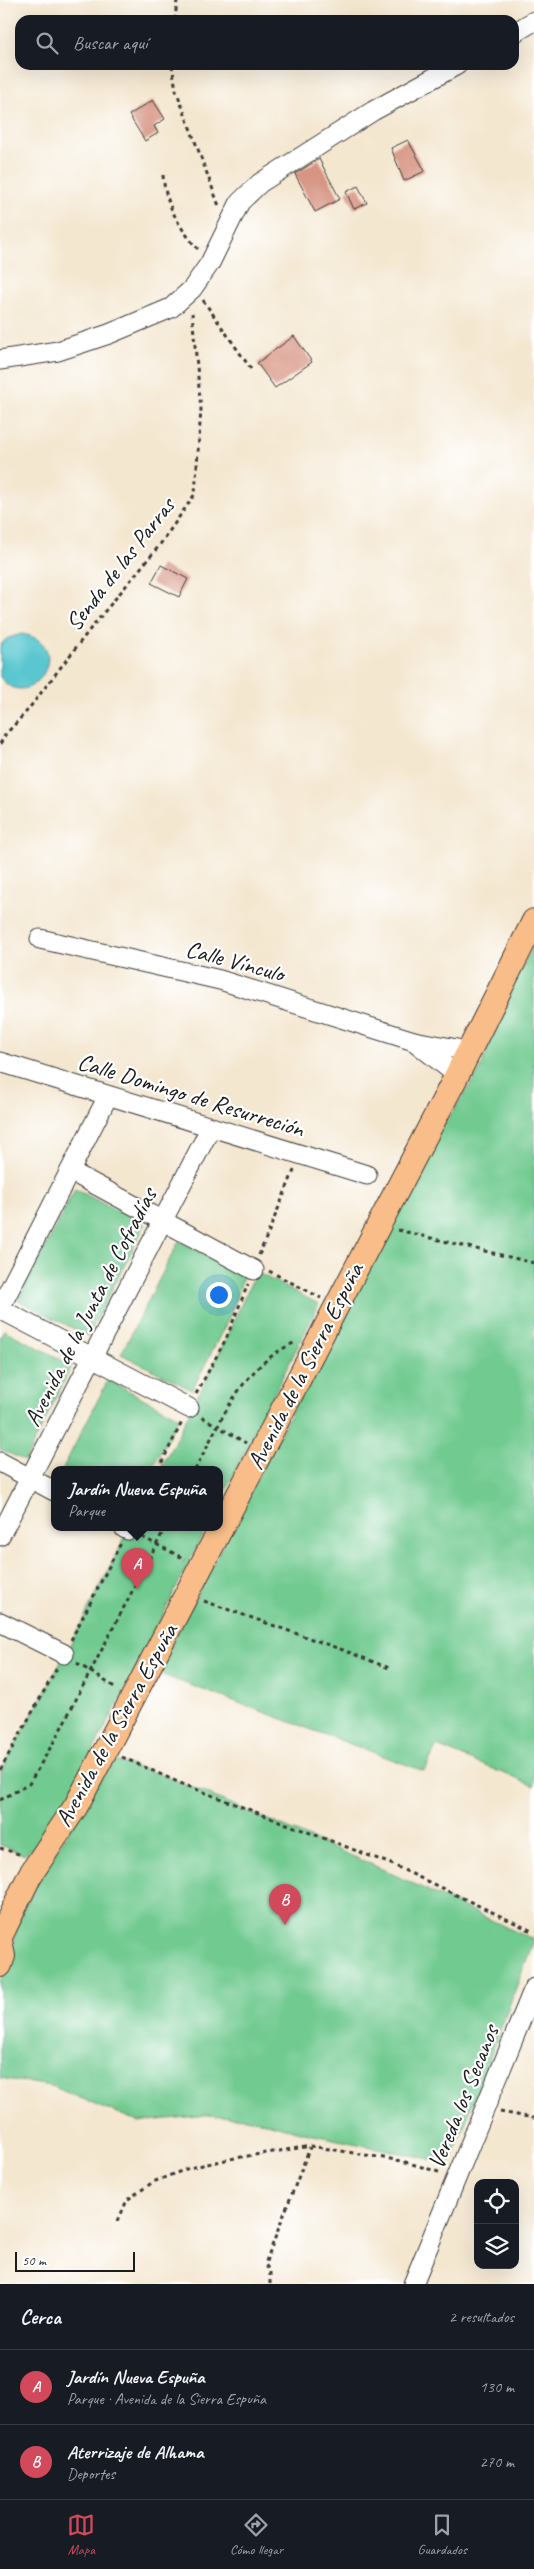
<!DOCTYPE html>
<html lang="es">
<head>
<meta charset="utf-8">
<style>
  body { margin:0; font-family:Caveat,sans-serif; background:#242831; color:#f1f3f6 }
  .controls { position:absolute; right:15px; bottom:15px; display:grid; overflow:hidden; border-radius:10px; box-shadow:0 5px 20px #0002 }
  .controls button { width:45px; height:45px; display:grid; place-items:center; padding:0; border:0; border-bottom:1px solid #363941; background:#171b24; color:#f1f3f6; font:25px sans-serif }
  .scale { position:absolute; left:15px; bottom:12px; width:120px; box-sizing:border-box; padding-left:5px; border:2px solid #1c1c1c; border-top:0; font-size:14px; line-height:18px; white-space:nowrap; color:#1c1c1c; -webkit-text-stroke:4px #fff; paint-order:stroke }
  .you { position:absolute; left:218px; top:1294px; width:18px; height:18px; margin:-12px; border:4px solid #fff; border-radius:50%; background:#1a73e8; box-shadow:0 0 0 8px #1a73e833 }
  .badge { display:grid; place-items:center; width:32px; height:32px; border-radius:50%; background:#d1495b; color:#fff; font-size:16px; font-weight:700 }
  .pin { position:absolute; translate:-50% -41px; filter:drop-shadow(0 1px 2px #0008) }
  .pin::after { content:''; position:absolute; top:26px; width:18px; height:15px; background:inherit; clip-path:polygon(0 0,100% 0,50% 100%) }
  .popup { position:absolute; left:51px; top:1466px; width:172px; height:65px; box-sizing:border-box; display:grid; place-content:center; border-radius:10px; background:#171b24; filter:drop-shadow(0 1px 4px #0005); font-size:16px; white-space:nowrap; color:#9ea1a6 }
  .popup b { font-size:19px; color:#f1f3f6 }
  .popup::after { content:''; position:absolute; left:50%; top:100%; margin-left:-10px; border:10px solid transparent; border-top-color:#171b24 }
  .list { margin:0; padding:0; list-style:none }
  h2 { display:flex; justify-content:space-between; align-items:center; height:65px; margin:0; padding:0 20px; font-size:21px }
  h2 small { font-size:16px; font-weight:400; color:#9ea1a6 }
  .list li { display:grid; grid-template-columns:32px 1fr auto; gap:15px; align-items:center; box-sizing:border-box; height:75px; padding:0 20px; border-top:1px solid #363941 }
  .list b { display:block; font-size:19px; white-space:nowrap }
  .list p { margin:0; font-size:16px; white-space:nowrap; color:#9ea1a6 }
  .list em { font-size:16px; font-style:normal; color:#9ea1a6 }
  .icon { flex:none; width:28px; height:28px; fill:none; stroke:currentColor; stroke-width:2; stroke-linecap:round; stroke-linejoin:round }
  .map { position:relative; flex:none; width:534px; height:2284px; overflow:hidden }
  .search { position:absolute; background:#171b24; box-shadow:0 5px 20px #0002; left:15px; right:15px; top:15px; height:55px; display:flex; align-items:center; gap:12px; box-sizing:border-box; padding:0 18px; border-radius:15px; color:#9ea1a6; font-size:19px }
  .sheet { height:215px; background:#171b24 }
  nav { display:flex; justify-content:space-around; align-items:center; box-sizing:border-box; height:70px; border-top:1px solid #363941; background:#171b24; font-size:14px; color:#9ea1a6 }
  nav a { display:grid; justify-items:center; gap:2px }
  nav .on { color:#d1495b }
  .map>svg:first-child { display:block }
</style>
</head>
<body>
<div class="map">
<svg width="534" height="2284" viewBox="0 0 534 2284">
  <rect width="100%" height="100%" fill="#fff"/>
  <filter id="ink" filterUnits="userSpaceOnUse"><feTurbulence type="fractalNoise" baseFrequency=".02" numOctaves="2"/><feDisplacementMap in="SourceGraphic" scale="10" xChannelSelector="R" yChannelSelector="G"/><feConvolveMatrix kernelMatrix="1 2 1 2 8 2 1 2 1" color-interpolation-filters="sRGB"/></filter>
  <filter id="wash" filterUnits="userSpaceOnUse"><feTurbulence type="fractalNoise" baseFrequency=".0096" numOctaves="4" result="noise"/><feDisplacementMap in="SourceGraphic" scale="20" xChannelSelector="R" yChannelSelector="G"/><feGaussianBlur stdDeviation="1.12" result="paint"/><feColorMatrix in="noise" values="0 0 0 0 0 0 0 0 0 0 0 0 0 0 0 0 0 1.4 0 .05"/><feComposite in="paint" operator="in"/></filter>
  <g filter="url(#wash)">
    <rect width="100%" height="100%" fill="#f4e7d0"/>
    <g fill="#71ca90" stroke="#467356">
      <polygon points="534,944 534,1786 437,1746 424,1771 157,1673 424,1155 480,1070 504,1004"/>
      <polygon points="75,1189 145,1225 88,1336 18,1300"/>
      <polygon points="179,1241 244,1275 228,1320 192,1390 121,1354"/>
      <polygon points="256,1272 319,1304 220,1501 220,1470 160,1470 214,1364"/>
      <polygon points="4,1330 72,1365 25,1461 0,1449 0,1337"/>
      <polygon points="108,1380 179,1417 151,1470 62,1470"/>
      <path d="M130,1528H206C168,1604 131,1681 90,1756C72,1790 55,1830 25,1855L0,1845V1773L66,1653Z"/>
      <path d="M112,1760L163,1775L373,1865L534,1940L450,2163L304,2133L247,2118L207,2115L139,2122L51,2086L0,2078V1980C17,1959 11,1932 24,1908C50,1858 83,1809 112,1760Z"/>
    </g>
    <path fill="#5ac7d0" stroke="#3b7276" d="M21,634C78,641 31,718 0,677V646L6,639Z"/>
    <g id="blocks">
      <g fill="#d79483">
        <polygon points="153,100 165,119 154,126 158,133 145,141 129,115"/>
        <polygon points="408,140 425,171 404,181 391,148"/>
        <polygon points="319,159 340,199 315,212 295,174"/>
        <polygon points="358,186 367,203 354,209 346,192"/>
        <polygon points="294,336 312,362 275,388 257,363"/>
        <polygon points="161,565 188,579 179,597 151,583"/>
      </g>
    </g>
  </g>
  <g filter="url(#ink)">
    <use href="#blocks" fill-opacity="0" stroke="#3c3a37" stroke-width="1"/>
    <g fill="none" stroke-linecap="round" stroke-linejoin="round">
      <g stroke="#3c3a37" stroke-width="21">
        <g id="minor">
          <polyline points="514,33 534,21"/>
          <polyline points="0,360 58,351 109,334 171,308 192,289 210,263 240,202 260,183 373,111 457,65"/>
          <polyline points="40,939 220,980 414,1041"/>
          <polyline points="0,1062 367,1175"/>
          <polyline points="457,1075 414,1041 468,1051"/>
          <polyline points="70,1171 254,1270"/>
          <polyline points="0,1308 108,1096"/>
          <polyline points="0,1309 189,1408"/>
          <polyline points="0,1462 54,1491"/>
          <polyline points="124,1528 128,1530"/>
          <polyline points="0,1536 211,1127"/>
          <polyline points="0,1622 64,1654"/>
          <polyline points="413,2284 534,1988"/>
        </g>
      </g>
      <g stroke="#3c3a37" stroke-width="26">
        <g id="major">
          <polyline points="0,1937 30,1875 76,1806 106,1749 457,1075 534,921"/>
          <polyline points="0,1941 3,1956 0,1965"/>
        </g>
      </g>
      <g stroke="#3c3a37" stroke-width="3" stroke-dasharray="4 4" stroke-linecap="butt">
        <polyline points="175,20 177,0"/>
        <polyline points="172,65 176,90 219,206"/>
        <path d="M163,175C165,203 179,228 198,249"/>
        <polyline points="203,300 253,372"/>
        <polyline points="0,744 5,735 27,711 91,628 159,546 195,494 201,409 192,313"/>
        <polyline points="398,1230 534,1263"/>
        <polyline points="259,1255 295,1168"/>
        <polyline points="269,1271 321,1298"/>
        <polyline points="196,1394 226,1339 248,1284"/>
        <polyline points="202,1417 246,1443"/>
        <polyline points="158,1470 182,1422"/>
        <path d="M195,1470C221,1421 241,1366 296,1342"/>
        <polyline points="142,1537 185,1559"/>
        <polyline points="204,1601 343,1650 389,1668"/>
        <polyline points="71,1640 121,1543"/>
        <polyline points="77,1663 116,1688"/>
        <polyline points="122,1757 180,1783 391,1864 534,1932"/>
        <polyline points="0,1770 57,1668"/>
        <polyline points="0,1800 29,1784 56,1738 165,1528"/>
        <polyline points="0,1848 22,1855"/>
        <polyline points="500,2112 534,2118"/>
        <polyline points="118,2221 127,2200 153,2182 189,2168 235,2158 311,2146 402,2161 442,2173"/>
        <polyline points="270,2284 270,2272 265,2264 310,2147"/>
      </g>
      <use href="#minor" stroke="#fff" stroke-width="19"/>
      <use href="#major" stroke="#f8bd88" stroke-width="24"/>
    </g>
  </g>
  <g text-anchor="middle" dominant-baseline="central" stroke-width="4.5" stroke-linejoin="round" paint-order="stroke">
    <g font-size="24" fill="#1c1c1c" stroke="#fff">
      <text transform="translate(120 564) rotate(-52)">Senda de las Parras</text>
      <text transform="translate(235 961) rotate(15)">Calle Vínculo</text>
      <text transform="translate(191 1095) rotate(17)">Calle Domingo de Resurreción</text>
      <text transform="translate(90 1307) rotate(-63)">Avenida de la Junta de Cofradías</text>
      <text transform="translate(305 1366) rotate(-63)">Avenida de la Sierra Espuña</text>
      <text transform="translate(116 1725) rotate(-61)">Avenida de la Sierra Espuña</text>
      <text transform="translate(463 2097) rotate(-68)">Vereda los Secanos</text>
    </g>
  </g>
</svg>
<div class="controls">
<button><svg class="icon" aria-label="locate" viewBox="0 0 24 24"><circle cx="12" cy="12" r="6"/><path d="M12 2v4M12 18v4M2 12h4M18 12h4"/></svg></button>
<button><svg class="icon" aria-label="layers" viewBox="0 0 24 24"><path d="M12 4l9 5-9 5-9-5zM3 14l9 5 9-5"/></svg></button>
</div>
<div class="scale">50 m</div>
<div class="you"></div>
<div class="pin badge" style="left:137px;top:1589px">A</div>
<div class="popup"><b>Jardín Nueva Espuña</b>Parque</div>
<div class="pin badge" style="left:285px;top:1925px">B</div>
<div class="search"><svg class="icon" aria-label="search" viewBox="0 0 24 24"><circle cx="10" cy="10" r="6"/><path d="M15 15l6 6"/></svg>Buscar aquí</div>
</div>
<section class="sheet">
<h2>Cerca<small>2 resultados</small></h2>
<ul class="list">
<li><span class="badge">A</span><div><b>Jardín Nueva Espuña</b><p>Parque · Avenida de la Sierra Espuña</p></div><em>130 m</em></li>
<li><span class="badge">B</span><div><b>Aterrizaje de Alhama</b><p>Deportes</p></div><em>270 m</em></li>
</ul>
</section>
<nav>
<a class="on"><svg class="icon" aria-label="map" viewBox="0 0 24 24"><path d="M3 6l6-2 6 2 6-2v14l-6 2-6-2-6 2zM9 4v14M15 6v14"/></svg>Mapa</a>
<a><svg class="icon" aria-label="directions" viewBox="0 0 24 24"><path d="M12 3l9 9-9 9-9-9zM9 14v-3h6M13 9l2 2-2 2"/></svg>Cómo llegar</a>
<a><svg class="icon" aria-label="saved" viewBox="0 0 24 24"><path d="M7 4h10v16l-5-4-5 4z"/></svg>Guardados</a>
</nav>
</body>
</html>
